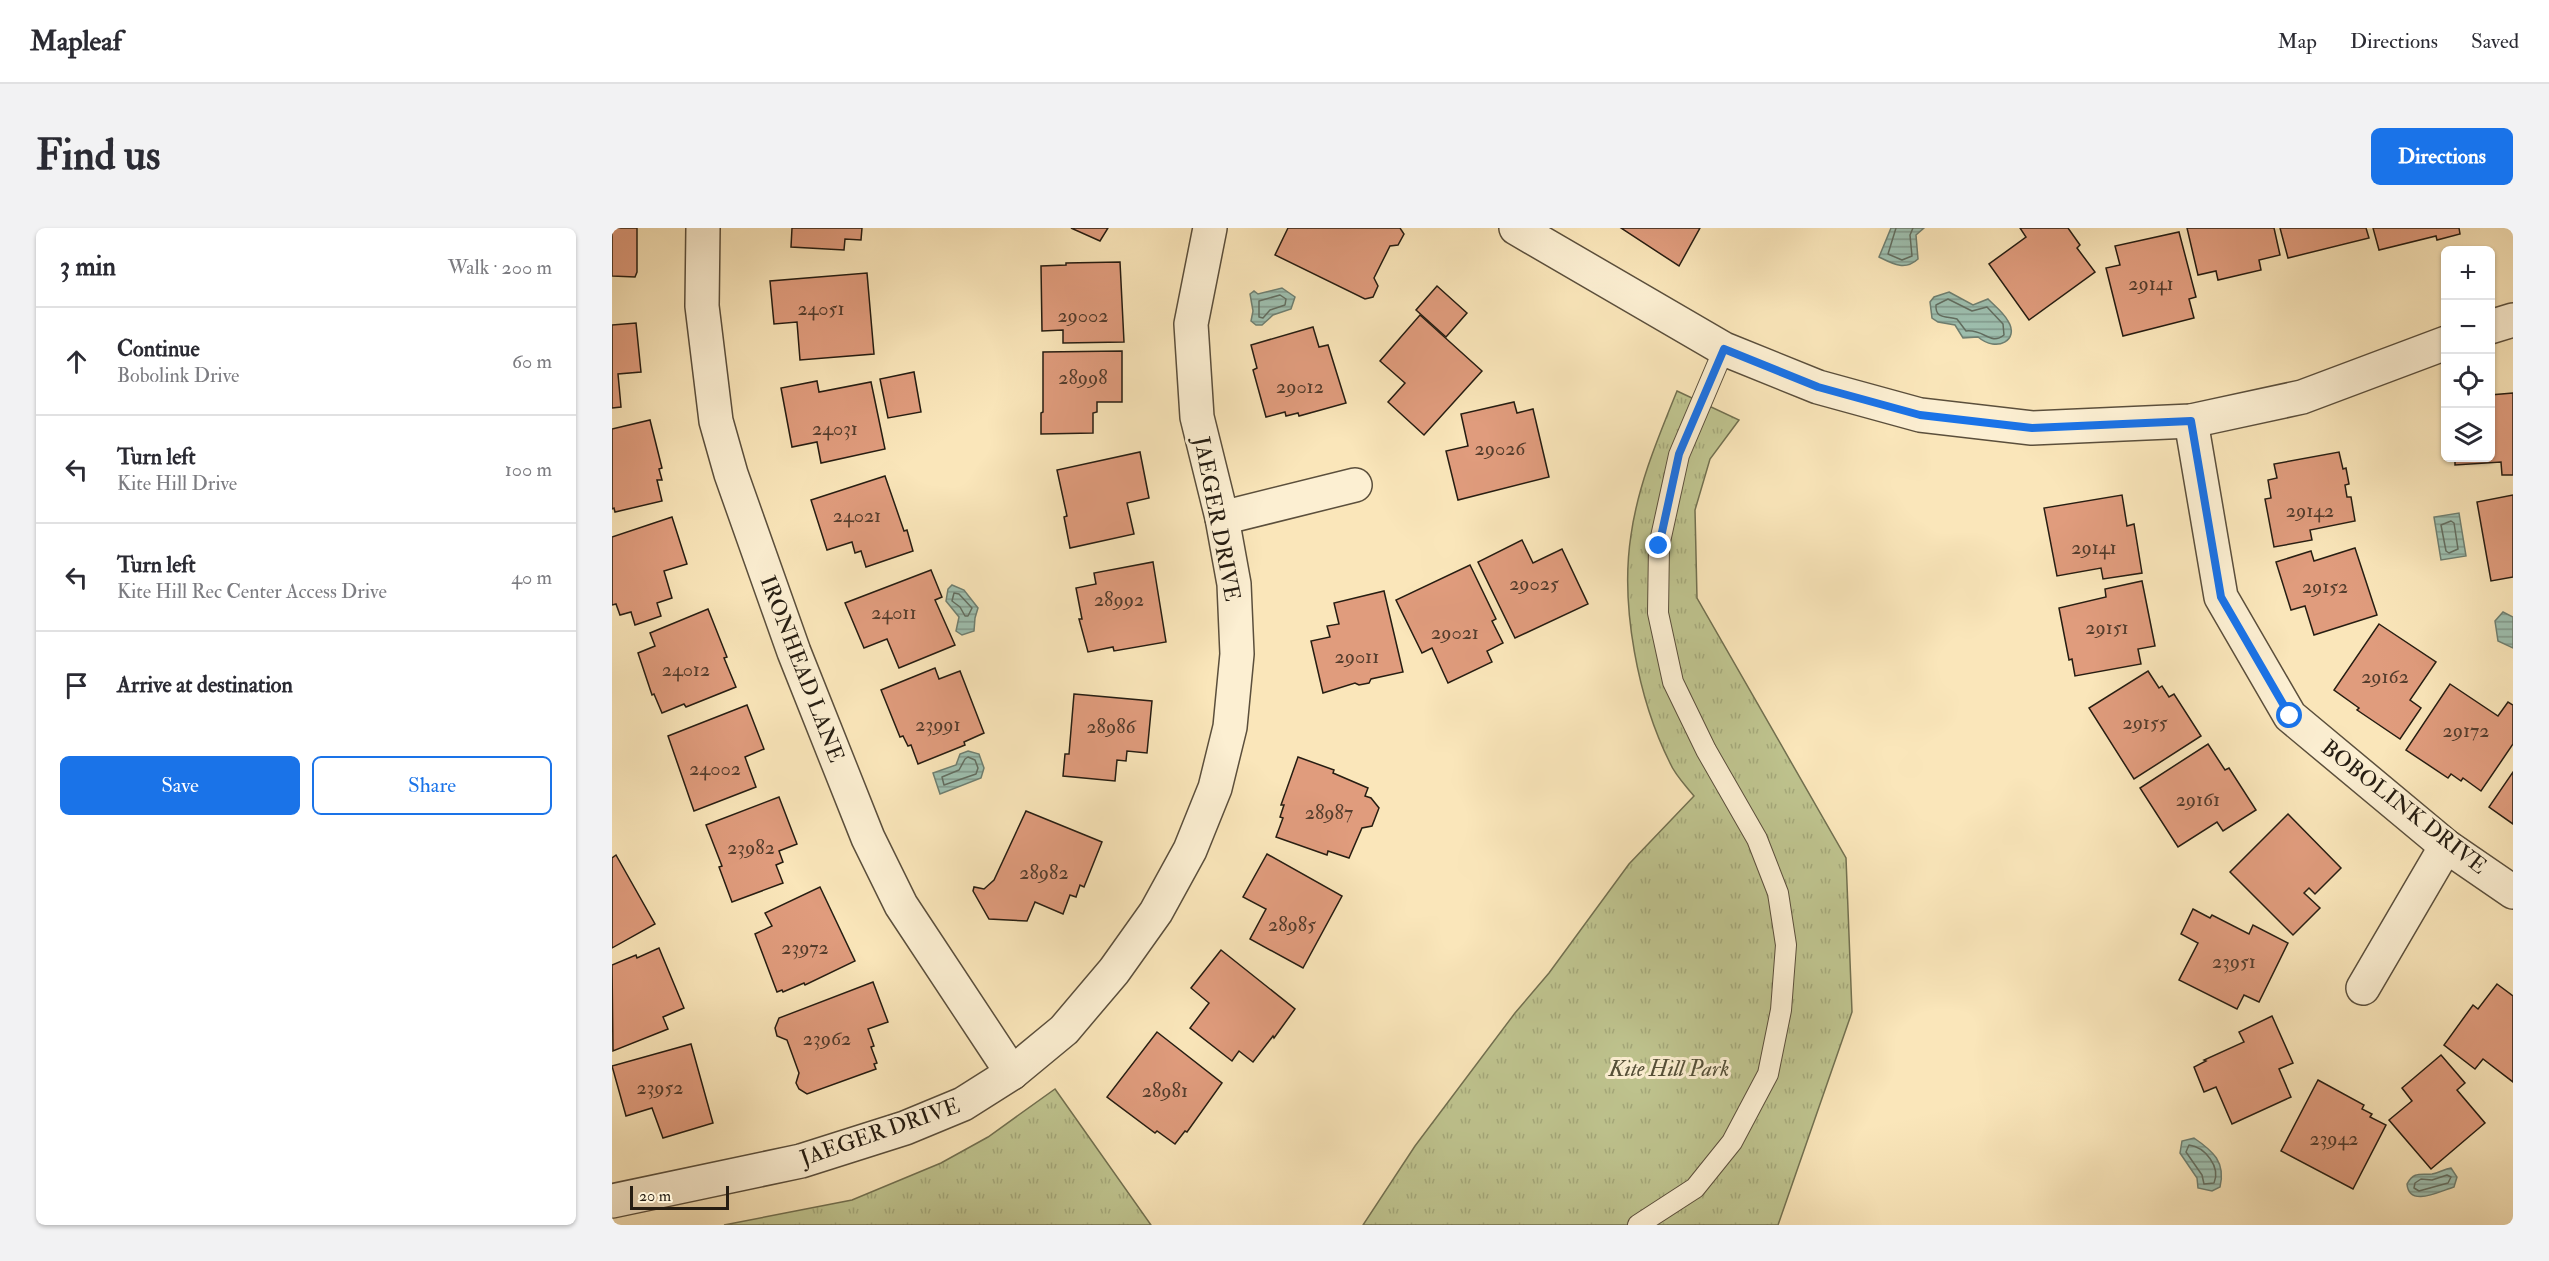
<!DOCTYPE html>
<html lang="en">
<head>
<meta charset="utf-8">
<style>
  body { margin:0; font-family:"IM FELL Double Pica",serif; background:#f2f2f3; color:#2b2b33 }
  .controls { position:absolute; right:18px; top:18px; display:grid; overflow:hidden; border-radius:9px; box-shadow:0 2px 4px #0004 }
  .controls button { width:54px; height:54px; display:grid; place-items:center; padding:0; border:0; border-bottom:2px solid #e1e1e2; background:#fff; color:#2b2b33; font:30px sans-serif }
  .scale { position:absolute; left:18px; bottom:15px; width:99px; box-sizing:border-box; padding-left:6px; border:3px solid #261d12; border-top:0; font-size:16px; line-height:21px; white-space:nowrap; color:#261d12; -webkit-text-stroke:4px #fcefd2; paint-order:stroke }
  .stop { position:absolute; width:18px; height:18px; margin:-14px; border:4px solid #1a73e8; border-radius:50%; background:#fff }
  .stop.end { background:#1a73e8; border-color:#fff; box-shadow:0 2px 6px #0008 }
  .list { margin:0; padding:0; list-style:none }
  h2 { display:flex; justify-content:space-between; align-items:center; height:78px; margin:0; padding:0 24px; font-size:26px }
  h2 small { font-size:20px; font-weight:400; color:#7c7c81 }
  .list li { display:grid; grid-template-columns:39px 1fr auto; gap:18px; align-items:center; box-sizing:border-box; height:108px; padding:0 24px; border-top:2px solid #e1e1e2 }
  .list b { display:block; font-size:22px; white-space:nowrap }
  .list p { margin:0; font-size:20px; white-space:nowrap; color:#7c7c81 }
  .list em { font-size:20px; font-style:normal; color:#7c7c81 }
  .actions { display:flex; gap:12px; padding:18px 24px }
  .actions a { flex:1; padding:14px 0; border:2px solid #1a73e8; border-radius:9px; text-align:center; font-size:21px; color:#1a73e8 }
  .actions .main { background:#1a73e8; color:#fff }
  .icon { flex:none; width:33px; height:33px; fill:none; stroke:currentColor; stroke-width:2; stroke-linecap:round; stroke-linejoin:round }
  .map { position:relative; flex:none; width:1901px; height:997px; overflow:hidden; border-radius:9px }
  header { display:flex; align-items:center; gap:36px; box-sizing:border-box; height:84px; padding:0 30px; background:#fff; border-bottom:2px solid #e1e1e2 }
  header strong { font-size:28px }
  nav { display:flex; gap:33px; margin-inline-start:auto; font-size:21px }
  .intro { display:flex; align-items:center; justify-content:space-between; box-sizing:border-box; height:144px; padding:0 36px }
  h1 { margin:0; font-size:42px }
  .button { padding:15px 27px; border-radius:9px; background:#1a73e8; color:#fff; font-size:21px; font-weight:700 }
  main { display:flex; gap:36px; padding:0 36px }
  aside { flex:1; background:#fff; border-radius:9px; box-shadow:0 2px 4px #0004 }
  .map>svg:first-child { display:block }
</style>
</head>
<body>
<header>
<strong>Mapleaf</strong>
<nav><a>Map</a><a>Directions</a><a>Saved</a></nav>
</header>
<div class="intro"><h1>Find us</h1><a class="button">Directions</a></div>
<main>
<aside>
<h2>3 min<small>Walk · 200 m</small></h2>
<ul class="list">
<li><svg class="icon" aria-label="ahead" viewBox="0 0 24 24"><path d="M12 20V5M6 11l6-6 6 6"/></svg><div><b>Continue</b><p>Bobolink Drive</p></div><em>60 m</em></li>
<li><svg class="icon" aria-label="left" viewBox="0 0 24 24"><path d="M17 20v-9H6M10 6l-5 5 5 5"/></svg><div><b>Turn left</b><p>Kite Hill Drive</p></div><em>100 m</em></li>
<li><svg class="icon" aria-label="left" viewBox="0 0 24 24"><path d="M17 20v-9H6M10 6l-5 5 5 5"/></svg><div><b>Turn left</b><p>Kite Hill Rec Center Access Drive</p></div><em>40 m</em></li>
<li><svg class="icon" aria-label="arrive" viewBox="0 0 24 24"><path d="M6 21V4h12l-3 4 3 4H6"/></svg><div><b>Arrive at destination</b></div></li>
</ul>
<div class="actions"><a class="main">Save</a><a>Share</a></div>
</aside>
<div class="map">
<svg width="1901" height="997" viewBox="0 0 1901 997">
  <defs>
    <pattern id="park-tufts" width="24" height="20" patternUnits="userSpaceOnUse" patternTransform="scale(1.5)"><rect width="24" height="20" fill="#bfc48f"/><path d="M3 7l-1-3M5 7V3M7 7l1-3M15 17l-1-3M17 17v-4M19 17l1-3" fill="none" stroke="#a4a87a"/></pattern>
    <pattern id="water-rules" width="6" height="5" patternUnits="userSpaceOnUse" patternTransform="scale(1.5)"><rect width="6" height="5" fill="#9ec0b0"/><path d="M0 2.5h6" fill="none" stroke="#819b8e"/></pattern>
  </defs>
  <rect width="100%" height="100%" fill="#fae6ba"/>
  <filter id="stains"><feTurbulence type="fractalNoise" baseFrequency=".00333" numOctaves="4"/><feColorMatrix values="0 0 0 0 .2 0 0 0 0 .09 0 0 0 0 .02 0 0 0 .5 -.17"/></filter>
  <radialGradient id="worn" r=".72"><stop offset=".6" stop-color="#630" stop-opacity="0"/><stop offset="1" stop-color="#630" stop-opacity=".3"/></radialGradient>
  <g fill="url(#park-tufts)" stroke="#727050" stroke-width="1.5">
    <path d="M1065,163L1127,192L1098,231L1083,282L1085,370L1234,630L1240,784L1166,997H751L803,918L903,785L937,745L1017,636L1082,568C1074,558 1063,547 1058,535C1026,471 1008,378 1019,307C1026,257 1046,210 1065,163Z"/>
    <polygon points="443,861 539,997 112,997 240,972 329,935 376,909"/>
  </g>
  <g fill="url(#water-rules)" stroke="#6e7f71" stroke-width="1.5">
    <path d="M1279,0H1312L1304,7L1306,31C1293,43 1281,36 1267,29Z"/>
    <polygon points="670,60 683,69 679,81 661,87 650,97 644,97 639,93 641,83 638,66 642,63 646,66"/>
    <path d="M1337,64L1361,77L1376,71C1383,78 1392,85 1396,93C1408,112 1385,125 1366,109L1351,110L1343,97L1326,94L1320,90L1318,74L1322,69Z"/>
    <polygon points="1847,285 1854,328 1829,332 1822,289"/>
    <polygon points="340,357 352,362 366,380 363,390 362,403 350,407 344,403 347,389 334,373 336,361"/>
    <polygon points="1891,384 1901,389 1901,420 1886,413 1883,393"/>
    <polygon points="356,523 367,526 372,540 369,550 328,566 321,545 344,537 348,526"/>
    <path d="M1582,910C1601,923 1614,934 1608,959L1600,963L1586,960L1585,950L1568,925L1570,913Z"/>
    <path d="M1839,940L1845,949L1842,959C1828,963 1797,980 1795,956C1802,943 1809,947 1820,946C1827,945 1832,941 1839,940Z"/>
  </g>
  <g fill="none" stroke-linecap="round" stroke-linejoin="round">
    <g stroke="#626e61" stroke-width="1.5">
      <polyline points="1284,0 1276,26 1290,32 1300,28 1298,7 1301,0"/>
      <polygon points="668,67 674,71 673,77 658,82 651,90 647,89 647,73"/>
      <path d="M1336,71L1360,83L1375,79L1391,96L1392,107C1378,118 1373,101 1354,103L1345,91C1334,88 1323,91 1324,77Z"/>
      <polygon points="1839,293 1842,295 1846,321 1837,325 1834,323 1829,297"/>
      <polygon points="342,365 347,366 360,380 356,388 353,388 348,379 340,373"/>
      <polygon points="356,529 363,532 366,540 364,546 332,557 330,549 347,542 353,531"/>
      <path d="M1577,917C1593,919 1609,939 1602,955L1592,956L1590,947L1574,924Z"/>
      <polygon points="1835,947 1839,949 1836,955 1807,963 1802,960 1803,955 1809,951 1820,952"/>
    </g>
  </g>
  <g fill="#e09c7d" stroke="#261d12" stroke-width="1.5">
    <polygon points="0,0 25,0 25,44 23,49 0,48"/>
    <polygon points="180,0 250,0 249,12 233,11 232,22 179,19"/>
    <polygon points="459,0 496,0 488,13"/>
    <polygon points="676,0 788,0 792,6 786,17 778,18 762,50 766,58 761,69 753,71 663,27"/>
    <polygon points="1009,0 1088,0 1067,38"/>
    <polygon points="1408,0 1456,0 1468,17 1465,20 1483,44 1417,92 1377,36 1414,9"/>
    <polygon points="1575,0 1662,0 1668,27 1647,32 1649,42 1606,52 1604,43 1586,47"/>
    <polygon points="1668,0 1754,0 1757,10 1676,30"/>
    <polygon points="1761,0 1847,0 1848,6 1825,12 1824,8 1767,22"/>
    <polygon points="1567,4 1584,69 1577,71 1582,90 1511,108 1494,40 1508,37 1503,18"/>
    <polygon points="508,34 512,114 451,115 451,102 430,103 429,38 454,37 454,35"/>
    <polygon points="255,45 262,126 188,132 185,94 162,96 158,53"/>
    <polygon points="825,58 855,85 834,109 804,82"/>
    <polygon points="808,87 870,143 812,207 776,174 793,155 768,133"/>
    <polygon points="24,95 29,144 6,146 9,179 0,180 0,97"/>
    <polygon points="701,99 707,119 716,117 734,175 687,188 686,185 674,188 673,184 654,189 641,142 645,140 639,117"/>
    <polygon points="510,123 510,174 485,174 485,184 481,185 481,205 429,206 429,185 431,184 431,124"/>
    <polygon points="302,144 309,184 276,190 268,151"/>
    <polygon points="205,153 207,164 259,154 273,221 209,235 205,214 180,219 169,160"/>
    <polygon points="1901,165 1901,247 1890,247 1889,234 1843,237 1843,230 1878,230 1878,167"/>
    <polygon points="902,174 905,185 921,181 937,249 846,272 834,223 856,218 849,186"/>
    <polygon points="38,192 50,240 47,241 50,252 45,252 50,273 3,284 2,280 0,281 0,201"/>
    <polygon points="528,224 537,270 515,275 522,306 458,320 452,289 455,288 445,242"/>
    <polygon points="1727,224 1731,241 1734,240 1737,256 1733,257 1735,269 1739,269 1743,293 1698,302 1700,312 1662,319 1653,271 1659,270 1656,252 1665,250 1662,236"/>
    <polygon points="273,248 292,303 295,302 301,323 254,339 249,323 243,325 240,314 215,322 199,272"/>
    <polygon points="1510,267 1515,298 1522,296 1530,345 1491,351 1489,340 1445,348 1432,280"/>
    <polygon points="1901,267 1901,349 1879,353 1865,274"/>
    <polygon points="60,289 75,336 52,343 60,370 45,375 49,388 23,397 19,384 8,387 4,376 0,377 0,309"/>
    <polygon points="910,312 921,335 950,321 976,376 903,410 866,334"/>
    <polygon points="1743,320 1765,387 1702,407 1693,378 1679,382 1664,334 1699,323 1702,333"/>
    <polygon points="541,334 554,414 502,423 501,419 476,424 467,391 470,391 464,360 484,356 482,345"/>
    <polygon points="858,337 884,391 880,393 891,415 875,423 880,434 836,455 820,420 810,425 784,372"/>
    <polygon points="319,342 330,369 323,372 343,417 287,440 275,411 252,420 233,375"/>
    <polygon points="1530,353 1543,418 1526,421 1529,436 1463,448 1460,431 1457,432 1447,380 1494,369 1493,361"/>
    <polygon points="772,363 791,444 759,451 757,455 747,457 743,455 711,465 699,413 718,409 715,398 727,396 722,375"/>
    <polygon points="96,381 115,429 112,430 124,459 74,479 72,476 50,485 42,466 40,467 26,425 43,418 38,405"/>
    <polygon points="1767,396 1824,434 1798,472 1809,480 1788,511 1745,482 1747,480 1722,462"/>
    <polygon points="323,440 327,451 348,443 372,505 352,514 353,517 306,536 299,517 296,518 291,508 288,509 269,462"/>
    <polygon points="1536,443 1547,460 1550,458 1557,469 1562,466 1589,508 1522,551 1477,480"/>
    <polygon points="1838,456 1886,488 1896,474 1901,477 1901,516 1869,563 1851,550 1849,553 1839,546 1836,550 1794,522"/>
    <polygon points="462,466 540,473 535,525 515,523 514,533 505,532 503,553 451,548 453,526 457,526"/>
    <polygon points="135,477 152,521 133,529 144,559 82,583 56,508"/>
    <polygon points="1596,516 1613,542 1617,540 1644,582 1611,603 1605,594 1566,619 1528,560"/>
    <polygon points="686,529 722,542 721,545 756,560 753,568 759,570 767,580 760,598 750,600 737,630 716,623 715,627 664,609 671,590 668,589 672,577 669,577"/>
    <polygon points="1901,544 1901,596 1877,579"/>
    <polygon points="167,569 185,616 167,623 171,634 164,637 171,655 120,674 107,639 110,638 94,597"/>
    <polygon points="414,583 490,614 472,659 468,657 464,669 458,667 451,686 423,674 415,693 377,691 361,663 362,659 372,661 382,652"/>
    <polygon points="1676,586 1729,640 1703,666 1697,660 1692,665 1708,680 1681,707 1618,644"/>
    <polygon points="655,626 730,668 691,740 638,711 654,681 631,669"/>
    <polygon points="4,627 43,696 0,720 0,630"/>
    <polygon points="208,659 243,733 193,757 192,755 171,764 170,762 165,764 143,706 160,698 153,685"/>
    <polygon points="1581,681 1598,690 1600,687 1637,706 1641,697 1676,715 1647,774 1632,767 1625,781 1567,752 1586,715 1569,706"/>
    <polygon points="47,720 72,780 51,789 56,801 1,823 0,737 24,727 25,730"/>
    <polygon points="609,722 683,781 662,810 661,808 641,834 627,823 620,833 578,800 597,775 579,760"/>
    <polygon points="261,754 276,794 256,801 262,818 259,819 265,835 262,836 264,841 195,866 187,861 184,855 187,845 175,812 165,808 163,800 167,790"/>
    <polygon points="1885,756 1901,768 1901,854 1871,831 1863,841 1832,817 1861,777 1866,781"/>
    <polygon points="1660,788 1681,835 1667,841 1679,869 1620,896 1604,859 1592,864 1582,839 1594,833 1592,832 1632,814 1627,804"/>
    <polygon points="545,804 610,855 575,904 573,903 563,916 545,903 543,905 495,869"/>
    <polygon points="79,816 101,895 51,910 40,880 14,888 0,838"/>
    <polygon points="1829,827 1853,855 1845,862 1873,895 1819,941 1777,892 1800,873 1790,860"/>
    <polygon points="1706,852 1752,877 1750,881 1760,886 1758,889 1774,897 1741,961 1669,923"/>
  </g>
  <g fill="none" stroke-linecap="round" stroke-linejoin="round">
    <g stroke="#5b4f3c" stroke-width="22">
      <polyline id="service" points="1026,997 1083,960 1120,914 1156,846 1169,782 1174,717 1166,665 1145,611 1094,522 1061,454 1046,385 1047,318 1067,227 1112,121"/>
    </g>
    <g stroke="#5b4f3c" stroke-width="36">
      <g id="minor">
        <polyline points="91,0 90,78 104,193 119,246 182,424 256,610 289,677 400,845"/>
        <polyline points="1579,193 1609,369 1678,488 1834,618 1901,664"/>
        <polyline points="610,290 743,257"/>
        <polyline points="1751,760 1834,618"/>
        <polyline points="0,973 189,933 293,900 351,876 400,845 452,802 502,743 544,684 578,622 603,560 618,499 625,426 622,356 610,290 585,189 579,96 598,0"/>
      </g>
    </g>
    <g stroke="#5b4f3c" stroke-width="36">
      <g id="tertiary">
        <polyline points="904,0 1112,121 1206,159 1308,187 1420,200 1579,193 1690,169 1834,115"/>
        <polyline points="1878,99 1901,92"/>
      </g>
    </g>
    <use href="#service" stroke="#fcefd2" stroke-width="20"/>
    <use href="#minor" stroke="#fcefd2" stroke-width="33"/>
    <use href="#tertiary" stroke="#fcefd2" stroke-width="33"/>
  </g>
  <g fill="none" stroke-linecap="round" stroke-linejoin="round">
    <polyline stroke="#1a73e8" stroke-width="8" points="1047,318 1067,226 1112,121 1206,159 1308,187 1420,200 1579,193 1609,369 1678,488"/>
  </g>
  <g text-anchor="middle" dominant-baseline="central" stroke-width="6" stroke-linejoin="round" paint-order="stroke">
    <g font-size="20" fill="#543d2d">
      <text x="1539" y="55">29141</text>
      <text x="209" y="80">24051</text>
      <text x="471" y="87">29002</text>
      <text x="471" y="149">28998</text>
      <text x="688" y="158">29012</text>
      <text x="223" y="200">24031</text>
      <text x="888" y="220">29026</text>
      <text x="1698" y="282">29142</text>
      <text x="245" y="287">24021</text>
      <text x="1482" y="319">29141</text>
      <text x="922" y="355">29025</text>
      <text x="1713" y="358">29152</text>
      <text x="507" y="371">28992</text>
      <text x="282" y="384">24011</text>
      <text x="1495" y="399">29151</text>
      <text x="843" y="404">29021</text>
      <text x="745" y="428">29011</text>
      <text x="74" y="441">24012</text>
      <text x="1773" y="448">29162</text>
      <text x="1533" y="494">29155</text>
      <text x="326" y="496">23991</text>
      <text x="499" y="498">28986</text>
      <text x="1854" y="502">29172</text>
      <text x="103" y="540">24002</text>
      <text x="1586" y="571">29161</text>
      <text x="717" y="584">28987</text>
      <text x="139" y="619">23982</text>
      <text x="432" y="644">28982</text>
      <text x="680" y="696">28985</text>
      <text x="193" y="719">23972</text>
      <text x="1622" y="733">23951</text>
      <text x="215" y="810">23962</text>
      <text x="48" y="859">23952</text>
      <text x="553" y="862">28981</text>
      <text x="1722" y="910">23942</text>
    </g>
    <g font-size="22" fill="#261d12" stroke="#fcefd2">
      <text transform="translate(605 291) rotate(79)">JAEGER DRIVE</text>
      <text transform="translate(190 441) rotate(69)">IRONHEAD LANE</text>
      <text transform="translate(1792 579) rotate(38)">BOBOLINK DRIVE</text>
      <text transform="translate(268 904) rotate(-19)">JAEGER DRIVE</text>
    </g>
    <g font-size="22" font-style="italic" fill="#544f38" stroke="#fcefd2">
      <text x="1057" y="841">Kite Hill Park</text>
    </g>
  </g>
  <rect width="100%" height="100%" filter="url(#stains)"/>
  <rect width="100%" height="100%" fill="url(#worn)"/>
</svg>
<div class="controls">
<button>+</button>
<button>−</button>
<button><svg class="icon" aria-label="locate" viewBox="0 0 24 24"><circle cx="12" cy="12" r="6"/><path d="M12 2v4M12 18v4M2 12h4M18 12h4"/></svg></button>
<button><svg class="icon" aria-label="layers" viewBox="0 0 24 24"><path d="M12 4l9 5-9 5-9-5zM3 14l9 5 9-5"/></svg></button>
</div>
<div class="scale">20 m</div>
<div class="stop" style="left:1678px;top:488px"></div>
<div class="stop end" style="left:1047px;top:318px"></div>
</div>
</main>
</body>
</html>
